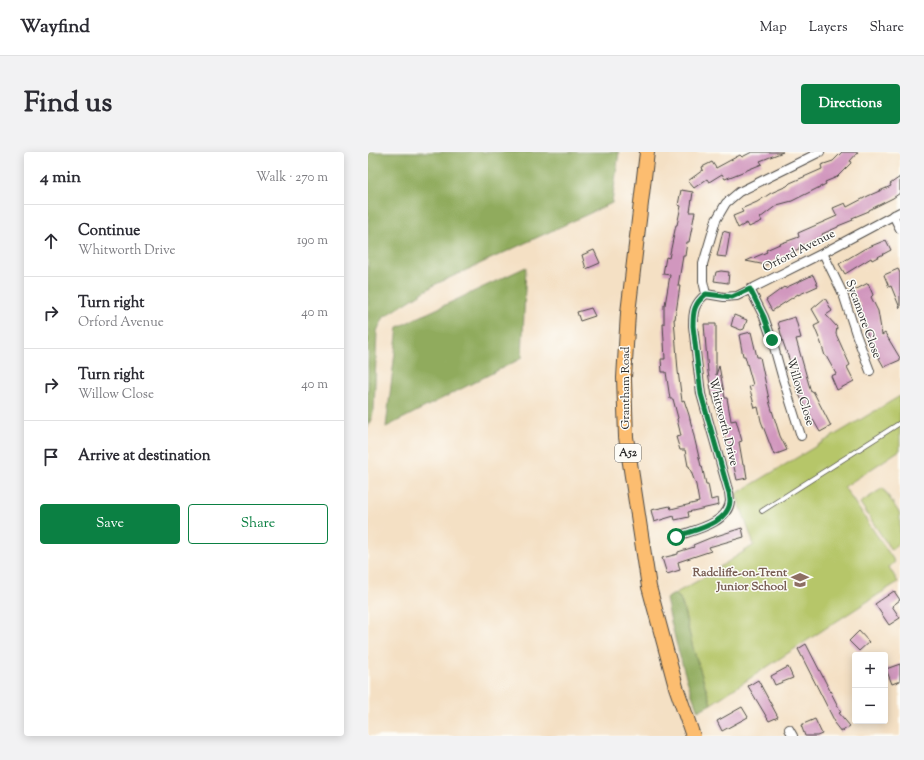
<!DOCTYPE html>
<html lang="en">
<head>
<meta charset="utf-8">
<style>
  body { margin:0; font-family:"Sorts Mill Goudy",serif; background:#f2f2f3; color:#2b2b33 }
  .controls { position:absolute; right:12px; bottom:12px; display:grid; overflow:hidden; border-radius:4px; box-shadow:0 2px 10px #0003 }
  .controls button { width:36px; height:36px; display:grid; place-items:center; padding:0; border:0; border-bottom:1px solid #e1e1e2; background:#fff; color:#2b2b33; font:20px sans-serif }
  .stop { position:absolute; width:12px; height:12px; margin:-9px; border:3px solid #0b8043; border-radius:50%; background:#fff }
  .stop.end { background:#0b8043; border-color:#fff; box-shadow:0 1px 4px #0008 }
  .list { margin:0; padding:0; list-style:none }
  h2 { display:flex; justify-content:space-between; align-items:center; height:52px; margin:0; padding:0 16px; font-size:17px }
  h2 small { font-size:13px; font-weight:400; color:#7c7c81 }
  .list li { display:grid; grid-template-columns:26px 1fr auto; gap:12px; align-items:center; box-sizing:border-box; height:72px; padding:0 16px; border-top:1px solid #e1e1e2 }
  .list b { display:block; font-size:15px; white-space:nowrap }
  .list p { margin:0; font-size:13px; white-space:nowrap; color:#7c7c81 }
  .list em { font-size:13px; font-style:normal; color:#7c7c81 }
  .actions { display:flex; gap:8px; padding:12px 16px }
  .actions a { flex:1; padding:9px 0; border:1px solid #0b8043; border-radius:4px; text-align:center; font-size:14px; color:#0b8043 }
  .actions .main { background:#0b8043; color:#fff }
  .icon { flex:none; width:22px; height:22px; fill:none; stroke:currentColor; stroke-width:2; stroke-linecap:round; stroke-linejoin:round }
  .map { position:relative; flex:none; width:532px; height:584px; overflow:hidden; border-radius:4px }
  header { display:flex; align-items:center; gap:24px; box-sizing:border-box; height:56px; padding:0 20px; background:#fff; border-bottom:1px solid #e1e1e2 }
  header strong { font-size:19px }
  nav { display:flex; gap:22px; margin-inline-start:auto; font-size:14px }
  .intro { display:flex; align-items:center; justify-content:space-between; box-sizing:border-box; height:96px; padding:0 24px }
  h1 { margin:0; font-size:28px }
  .button { padding:10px 18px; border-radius:4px; background:#0b8043; color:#fff; font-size:14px; font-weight:700 }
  main { display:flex; gap:24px; padding:0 24px }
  aside { flex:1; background:#fff; border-radius:4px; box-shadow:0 2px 10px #0003 }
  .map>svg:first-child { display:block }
</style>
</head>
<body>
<header>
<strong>Wayfind</strong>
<nav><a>Map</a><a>Layers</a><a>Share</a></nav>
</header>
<div class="intro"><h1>Find us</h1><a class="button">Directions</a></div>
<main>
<aside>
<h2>4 min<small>Walk · 270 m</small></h2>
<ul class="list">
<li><svg class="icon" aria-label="ahead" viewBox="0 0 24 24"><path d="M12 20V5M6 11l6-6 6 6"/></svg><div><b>Continue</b><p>Whitworth Drive</p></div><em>190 m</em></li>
<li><svg class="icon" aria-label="right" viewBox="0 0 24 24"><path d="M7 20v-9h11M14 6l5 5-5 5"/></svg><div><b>Turn right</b><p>Orford Avenue</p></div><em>40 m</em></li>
<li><svg class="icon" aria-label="right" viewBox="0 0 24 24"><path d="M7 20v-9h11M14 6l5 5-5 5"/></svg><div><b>Turn right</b><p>Willow Close</p></div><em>40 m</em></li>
<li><svg class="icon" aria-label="arrive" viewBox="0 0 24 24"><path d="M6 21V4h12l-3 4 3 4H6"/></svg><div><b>Arrive at destination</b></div></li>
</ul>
<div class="actions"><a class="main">Save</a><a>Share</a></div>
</aside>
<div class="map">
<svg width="532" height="584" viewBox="0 0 532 584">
  <rect width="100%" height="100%" fill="#fdfcf7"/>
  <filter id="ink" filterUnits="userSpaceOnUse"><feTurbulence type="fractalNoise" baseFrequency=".025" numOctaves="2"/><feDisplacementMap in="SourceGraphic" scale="8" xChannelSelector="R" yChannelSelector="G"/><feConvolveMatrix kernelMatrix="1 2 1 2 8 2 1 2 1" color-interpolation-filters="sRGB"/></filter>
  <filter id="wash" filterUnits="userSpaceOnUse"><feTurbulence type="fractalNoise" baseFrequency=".012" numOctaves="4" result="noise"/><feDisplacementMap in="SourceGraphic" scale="16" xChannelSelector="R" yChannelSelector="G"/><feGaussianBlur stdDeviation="0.9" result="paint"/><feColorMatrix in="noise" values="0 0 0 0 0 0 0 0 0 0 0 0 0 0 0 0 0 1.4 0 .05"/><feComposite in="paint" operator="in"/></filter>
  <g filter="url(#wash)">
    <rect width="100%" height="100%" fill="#f4e0c4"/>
    <g fill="#b6c669" stroke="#70784a">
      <polygon points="532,244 532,298 476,335 527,410 521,415 530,430 458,476 343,552 325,496 315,454 312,446 306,442 333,427 386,393 368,342"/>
      <polygon points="515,336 532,362 532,391 523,398 492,351"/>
    </g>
    <g fill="#90ab5d" stroke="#5e6b44">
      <polygon points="0,0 251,0 244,51 68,132 16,165 9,179 6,258 0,276"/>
      <polygon points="158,115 154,206 18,275 30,175"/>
      <path d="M306,442L312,446L315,455L325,496L343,552L330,559C316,523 306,485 298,447Z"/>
    </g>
    <g id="blocks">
      <g fill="#d197be">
        <polygon points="384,0 415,0 392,9 394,12 357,27 354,22 341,30 339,27 326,36 320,29 335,18 334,15 344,10 348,16 372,3 374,5"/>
        <polygon points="474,0 490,0 482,9 483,11 469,25 457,30 458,32 424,49 409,53 392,66 394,69 381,75 379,71 370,76 365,64 375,60 373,57 389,50 403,41 419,34 422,31 454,17 453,13 465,9"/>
        <polygon points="532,25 532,41 525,46 501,58 501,59 484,66 485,68 470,74 470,75 454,82 455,84 431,95 431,97 416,103 403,110 398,113 378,109 399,100 398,98 414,91 431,85 430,81 469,64 465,56 477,51 479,55 500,44 523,34 522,32"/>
        <polygon points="313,38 325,40 322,60 327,60 321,90 319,90 317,104 315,104 310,134 312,134 307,167 306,167 310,219 314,249 316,248 321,263 333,314 334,314 338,332 340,332 343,348 350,346 351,353 320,360 321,365 307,368 306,364 286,370 283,358 302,354 303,357 331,350 328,333 321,314 320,314 317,298 312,298 308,285 313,284 309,267 310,266 305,247 302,247 298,220 294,220 293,207 297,207 295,172 296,172 296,153 297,153 302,123 295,122 298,105 301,106 308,73 309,73 313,54 310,53"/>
        <polygon points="355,79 362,81 358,105 349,104"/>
        <polygon points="518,88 523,98 504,108 503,106 477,122 471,112 496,97"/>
        <polygon points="226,98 232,111 218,117 214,103"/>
        <polygon points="530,117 532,121 532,156 523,134 521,135 516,123"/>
        <polygon points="353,119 361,120 360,131 346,129 348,120"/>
        <polygon points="445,123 450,134 430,143 430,142 404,159 398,148 416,135 417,136"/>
        <polygon points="500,131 505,143 503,145 510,159 514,183 517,181 532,206 532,208 516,215 508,201 507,202 500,189 502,189 495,170 497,170 491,155 493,154 485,139"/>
        <polygon points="457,146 464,159 458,163 469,175 468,182 482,213 479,215 486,229 469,238 463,224 468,222 458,204 457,204 453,191 446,174 452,171 444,157"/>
        <polygon points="223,156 227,164 212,169 209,160"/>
        <polygon points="366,163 379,168 376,177 373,178 363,174"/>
        <polygon points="427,165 433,186 428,187 443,240 445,239 463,274 452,280 430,241 423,219 425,218 415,190 410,170"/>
        <polygon points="336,172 348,172 348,223 351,214 357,246 359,246 363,269 368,268 374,289 371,290 375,313 377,313 379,326 369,328 361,293 359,294 352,268 351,268 345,244 344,244 340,220"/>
        <polygon points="383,180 389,205 392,205 402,252 412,284 419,298 406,303 393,269 390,255 387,256 381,234 385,233 377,204 375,204 371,183"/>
        <polygon points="374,376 376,385 341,395 343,399 310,410 312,418 299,422 294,406 310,402 310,400 326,395 325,393 342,386"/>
        <polygon points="526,439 532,448 524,454 532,466 521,473 507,452"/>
        <polygon points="491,479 501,490 491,499 481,489"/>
        <polygon points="438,492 473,560 471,561 482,574 473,580 466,571 467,570 430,497"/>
        <polygon points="532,512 532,529 524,532 518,517"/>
        <polygon points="420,515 425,526 407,533 403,524"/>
        <polygon points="390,528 410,565 401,569 380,534"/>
        <polygon points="374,555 380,565 354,579 349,569"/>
        <polygon points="447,567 454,582 449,584 437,584 433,573"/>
      </g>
    </g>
  </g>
  <g filter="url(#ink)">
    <use href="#blocks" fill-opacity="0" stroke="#494642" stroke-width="1"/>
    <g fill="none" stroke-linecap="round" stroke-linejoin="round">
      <g stroke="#494642" stroke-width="5.5">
        <polyline id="lane" points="394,359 532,271"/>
      </g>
      <g stroke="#494642" stroke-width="10">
        <g id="street">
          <polyline points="525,63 532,77"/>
          <polyline points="455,101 475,142 488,182 502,219"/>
          <polyline points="382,137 396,165 404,188 414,224 433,284"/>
          <polyline points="338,142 356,145 369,144 455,101 532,60"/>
          <path d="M307,385C325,378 360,372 362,349C362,344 361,339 359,334L333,242L325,174C325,159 326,152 338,142L335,129V112L348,68L358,51L371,40L452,0"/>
          <polyline points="421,577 425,584"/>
        </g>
      </g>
      <g stroke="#494642" stroke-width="16">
        <polyline id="highway" points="279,0 260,161 256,226 258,285 281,435 308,535 325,584"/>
      </g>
      <use href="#lane" stroke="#fff" stroke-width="4"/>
      <use href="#street" stroke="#fff" stroke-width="8"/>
      <use href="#highway" stroke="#fcbd6f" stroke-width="14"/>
    </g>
  </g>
  <g fill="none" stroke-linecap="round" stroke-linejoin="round" filter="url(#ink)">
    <path stroke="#0b8043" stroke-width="5" d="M308,385C325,378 361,372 362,349C362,344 361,339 359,334L333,242L325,174C325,159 326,152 338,142L364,145L382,137L396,165L404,188"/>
  </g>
  <defs>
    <g id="school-bare" transform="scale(1.38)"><path d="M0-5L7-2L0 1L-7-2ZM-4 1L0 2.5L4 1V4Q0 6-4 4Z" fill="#8d6e63" stroke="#fdfcf7" stroke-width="2.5" paint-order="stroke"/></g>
  </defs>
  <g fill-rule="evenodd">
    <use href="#school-bare" x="432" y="428"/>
  </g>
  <g text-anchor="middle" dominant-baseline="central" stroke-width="3" stroke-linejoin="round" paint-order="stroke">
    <rect fill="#fdfcf7" stroke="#6a6a68" stroke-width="1" x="247" y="292" width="26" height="18" rx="3"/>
    <g font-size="11" font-weight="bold" fill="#2b2b2b">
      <text x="260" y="301">A52</text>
    </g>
    <g font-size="12" fill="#2b2b2b" stroke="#fdfcf7">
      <text transform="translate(431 99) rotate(-27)">Orford Avenue</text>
      <text transform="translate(495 167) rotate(70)">Sycamore Close</text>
      <text transform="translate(258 236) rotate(-90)">Grantham Road</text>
      <text transform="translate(432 240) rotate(73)">Willow Close</text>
      <text transform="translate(355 270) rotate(76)">Whitworth Drive</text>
    </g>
    <g font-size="12" font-weight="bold" fill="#785e54" stroke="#fdfcf7" text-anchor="end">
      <text x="419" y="421">Radcliffe-on-Trent<tspan x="419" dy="14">Junior School</tspan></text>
    </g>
  </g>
</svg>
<div class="controls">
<button>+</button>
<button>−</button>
</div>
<div class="stop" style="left:308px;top:385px"></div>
<div class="stop end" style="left:404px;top:188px"></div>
</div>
</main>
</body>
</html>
